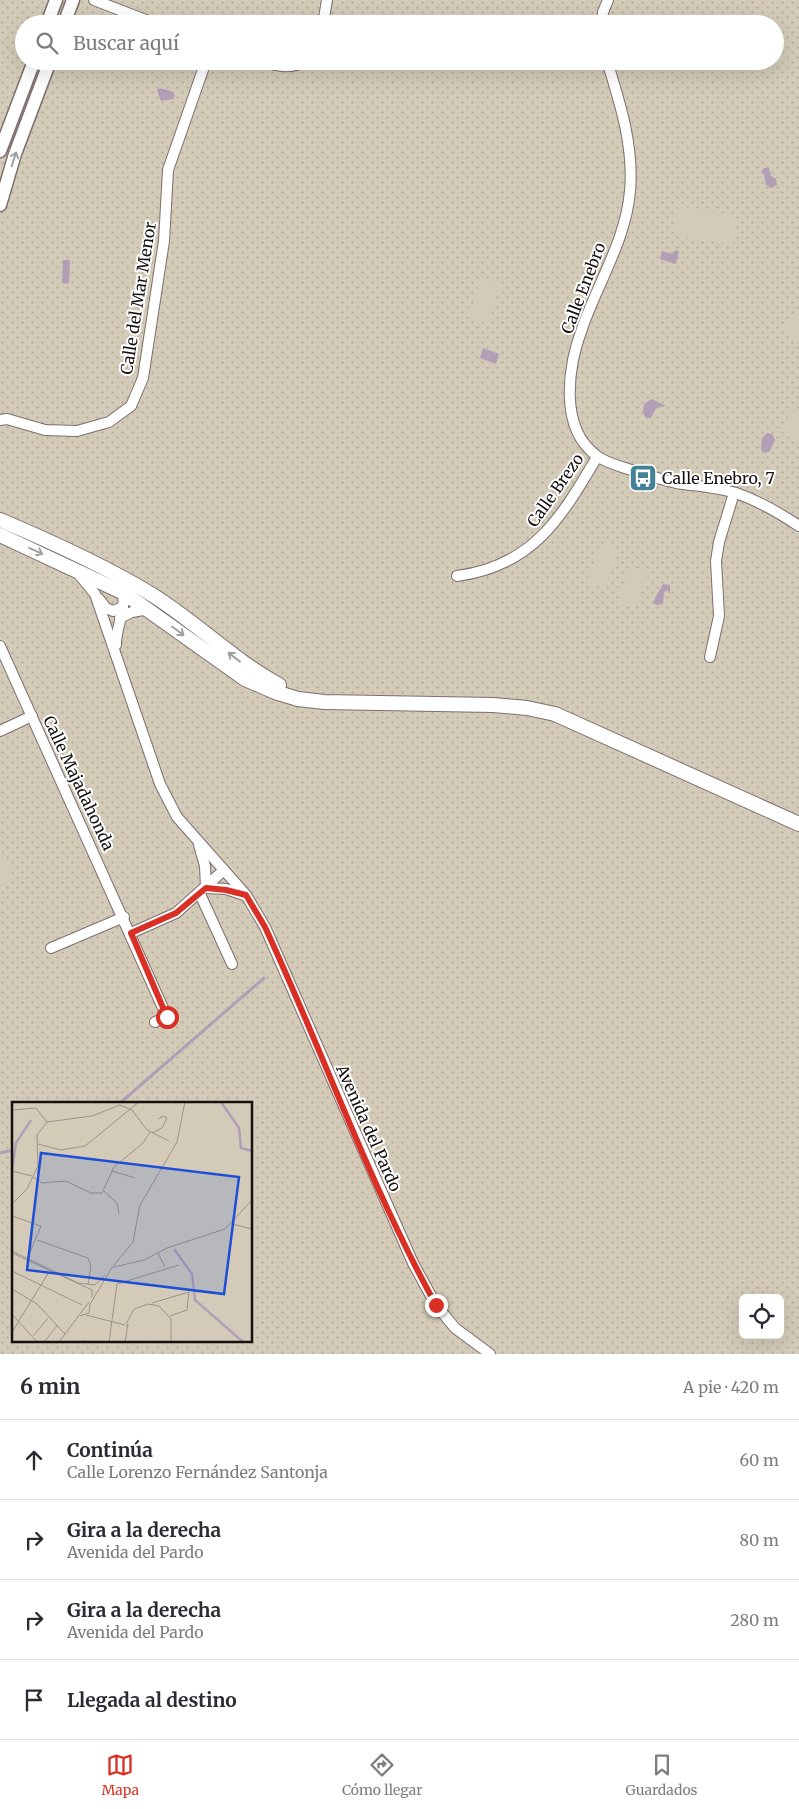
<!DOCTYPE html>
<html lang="es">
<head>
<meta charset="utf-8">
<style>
  body { margin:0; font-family:Merriweather,serif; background:#f2f2f3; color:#2b2b33 }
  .controls { position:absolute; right:15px; bottom:15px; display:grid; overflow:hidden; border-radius:8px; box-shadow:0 5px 20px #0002 }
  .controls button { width:45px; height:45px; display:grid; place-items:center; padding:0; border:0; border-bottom:1px solid #e1e1e2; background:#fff; color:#2b2b33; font:25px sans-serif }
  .stop { position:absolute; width:15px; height:15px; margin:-11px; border:4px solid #d93025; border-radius:50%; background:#fff }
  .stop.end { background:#d93025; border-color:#fff; box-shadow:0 1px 5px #0008 }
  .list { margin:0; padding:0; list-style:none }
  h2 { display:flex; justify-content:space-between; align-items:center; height:65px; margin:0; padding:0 20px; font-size:21px }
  h2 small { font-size:16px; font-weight:400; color:#7c7c81 }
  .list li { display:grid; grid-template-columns:32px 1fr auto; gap:15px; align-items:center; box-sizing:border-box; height:80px; padding:0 20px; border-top:1px solid #e1e1e2 }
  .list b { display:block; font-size:19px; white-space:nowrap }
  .list p { margin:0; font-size:16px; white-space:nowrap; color:#7c7c81 }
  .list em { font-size:16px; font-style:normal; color:#7c7c81 }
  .icon { flex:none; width:28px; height:28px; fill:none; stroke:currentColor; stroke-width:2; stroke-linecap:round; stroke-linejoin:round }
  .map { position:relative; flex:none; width:799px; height:1354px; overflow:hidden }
  .search { position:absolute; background:#fff; box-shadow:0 5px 20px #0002; left:15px; right:15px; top:15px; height:55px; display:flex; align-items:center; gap:12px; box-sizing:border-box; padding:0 18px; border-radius:28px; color:#7c7c81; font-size:19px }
  .sheet { height:385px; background:#fff }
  nav { display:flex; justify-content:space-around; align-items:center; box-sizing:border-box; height:70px; border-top:1px solid #e1e1e2; background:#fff; font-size:14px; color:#7c7c81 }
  nav a { display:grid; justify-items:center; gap:2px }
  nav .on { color:#d93025 }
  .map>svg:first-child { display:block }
</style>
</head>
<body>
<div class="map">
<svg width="799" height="1354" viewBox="0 0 799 1354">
  <defs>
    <pattern id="park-dots" width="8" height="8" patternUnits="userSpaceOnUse" patternTransform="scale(1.25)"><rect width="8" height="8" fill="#d3cbb8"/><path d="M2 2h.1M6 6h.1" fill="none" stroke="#b4ad9d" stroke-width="1.8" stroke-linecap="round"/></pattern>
  </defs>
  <rect width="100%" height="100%" fill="#f7e6e4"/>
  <path fill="url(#park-dots)" fill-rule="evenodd" d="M0,0H799V1354H0ZM24,24H775V61H24ZM14,1103H251V1340H14ZM743,1298H780V1335H743Z"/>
  <g fill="#d3cbb8">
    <polygon points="679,206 734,215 733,244 674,236"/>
    <polygon points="482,278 501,285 487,324 468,317"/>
    <polygon points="797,315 799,317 799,345 784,325"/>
    <polygon points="791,411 799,415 799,441 781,431"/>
    <polygon points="602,545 619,551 604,588 587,581"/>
    <polygon points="632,566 649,574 634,609 617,602"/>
    <polygon points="0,848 14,880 0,886"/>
  </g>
  <g fill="#b29fb7">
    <polygon points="159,88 171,91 175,95 173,99 161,101 157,90"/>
    <polygon points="764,168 769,168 771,176 776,179 777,185 771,188 766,185 764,174 761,173"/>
    <polygon points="675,250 679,251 676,264 660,259 662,251 673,254"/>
    <polygon points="63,260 70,260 69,283 65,284 62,282"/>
    <polygon points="483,348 499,354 496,364 480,358"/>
    <polygon points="652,399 666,406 656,408 651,418 646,418 643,413 644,404"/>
    <polygon points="767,433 772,434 775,440 770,451 765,453 761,450 762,438"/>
    <polygon points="663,584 670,585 670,594 667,590 664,592 663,604 656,605 653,602"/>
  </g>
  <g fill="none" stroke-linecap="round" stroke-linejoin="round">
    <g stroke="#b29fb7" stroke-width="3">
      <polyline points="120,1103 264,978"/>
      <polyline points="0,1153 14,1150"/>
    </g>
    <g stroke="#7e6e6d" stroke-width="12">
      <g id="minor">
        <polyline points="94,0 156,24"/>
        <polyline points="323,24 327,0"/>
        <polyline points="602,24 603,12 608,0"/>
        <path d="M262,61C279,67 290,69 307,61"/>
        <path d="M607,61C620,103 634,146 630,191C626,239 599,281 583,326C568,365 558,428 597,456C605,462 616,465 625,468C642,474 659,479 676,483C695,486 717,487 736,493C759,501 778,512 799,526"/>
        <polyline points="0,420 7,419 45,430 77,431 109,422 131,406 143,378 164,241 168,170 206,61"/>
        <polyline points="77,572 95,594 160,784 177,817 246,895 265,927 413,1263 436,1305 455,1328 490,1354"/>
        <path d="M457,576C533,566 561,518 597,457"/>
        <polyline points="99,599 106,608 113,611 123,607"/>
        <polyline points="120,618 132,612 149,609"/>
        <path d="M116,645C115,628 130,602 120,589"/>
        <polyline points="0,646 167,1017 155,1022"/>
        <polyline points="710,657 719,616 716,561 719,542 734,493"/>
        <polyline points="0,731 32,716"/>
        <polyline points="199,845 205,866 206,888"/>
        <polyline points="206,888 226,889 244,895"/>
        <polyline points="200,894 232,964"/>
        <polyline points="131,933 176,913 224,870"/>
        <polyline points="51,948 124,917"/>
      </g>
    </g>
    <g stroke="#7e6e6d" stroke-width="15">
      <g id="tertiary">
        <polyline points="47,24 56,0"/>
        <polyline points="64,24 73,0"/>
        <polyline points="0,151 34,61"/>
        <polyline points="0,205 15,154 50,61"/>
      </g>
    </g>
    <g stroke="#7e6e6d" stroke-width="16">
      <g id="secondary">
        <path d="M0,520C52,542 103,565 151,594C196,622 233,660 279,685"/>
        <polyline points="0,535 124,593 245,679 275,692 298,699 324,702 493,705 527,708 555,714 799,824"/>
      </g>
    </g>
    <use href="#minor" stroke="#fff" stroke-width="10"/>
    <use href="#tertiary" stroke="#fff" stroke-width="12"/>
    <use href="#secondary" stroke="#fff" stroke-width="14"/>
  </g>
  <defs><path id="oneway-shaft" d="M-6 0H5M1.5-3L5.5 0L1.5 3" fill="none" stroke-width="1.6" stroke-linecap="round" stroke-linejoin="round" transform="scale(1.25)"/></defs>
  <g stroke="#a29f9f">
    <use href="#oneway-shaft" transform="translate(14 159) rotate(-72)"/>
    <use href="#oneway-shaft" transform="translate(36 551) rotate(25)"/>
    <use href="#oneway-shaft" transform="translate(178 631) rotate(37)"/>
    <use href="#oneway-shaft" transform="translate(234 657) rotate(-142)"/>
  </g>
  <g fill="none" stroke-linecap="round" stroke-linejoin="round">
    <path stroke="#d93025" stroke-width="6" d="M167,1017L131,933L176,913L206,888L226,890L246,895L265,927C323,1052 369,1184 436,1305"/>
  </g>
  <defs>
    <g id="bus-square" transform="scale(1.4375)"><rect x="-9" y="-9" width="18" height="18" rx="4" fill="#438197" stroke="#fff"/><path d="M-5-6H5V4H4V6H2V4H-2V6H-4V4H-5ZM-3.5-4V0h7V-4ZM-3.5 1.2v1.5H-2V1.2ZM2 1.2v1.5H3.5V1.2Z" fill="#fff"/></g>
  </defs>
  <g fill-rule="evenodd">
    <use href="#bus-square" x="643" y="478"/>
  </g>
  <g text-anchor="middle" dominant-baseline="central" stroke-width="4" stroke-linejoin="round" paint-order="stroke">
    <g font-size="16" fill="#16100f" stroke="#fff">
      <text transform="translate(583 288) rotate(-69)">Calle Enebro</text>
      <text transform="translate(138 298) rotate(-81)">Calle del Mar Menor</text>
      <text transform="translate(555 490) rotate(-55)">Calle Brezo</text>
      <text transform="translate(79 783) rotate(65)">Calle Majadahonda</text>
      <text transform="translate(369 1128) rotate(66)">Avenida del Pardo</text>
    </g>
    <g font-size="16" fill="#16100f" stroke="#fff" text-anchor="start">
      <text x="662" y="478">Calle Enebro, 7</text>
    </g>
  </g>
  <g transform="translate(12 1102)">
    <rect width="240" height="240" fill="#f7e6e4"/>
    <path d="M0,0H240V240H0Z" fill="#d3cbb8"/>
    <path d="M0,125L15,133L6,151L0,148Z" fill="#d3cbb8"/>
    <path fill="none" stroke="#b29fb7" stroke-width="2.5" d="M209,0L227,26L229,46L240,49M0,68L4,41L19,18M162,147L180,172L183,198L231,240"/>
    <path fill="none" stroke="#9d908f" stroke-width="1" d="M0,8L24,6L35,20M140,31L150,26L155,16L151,14L146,17M26,42L49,48L73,44L127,0M0,69L20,74M100,69L123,76M21,75L30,81L54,79L79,91H90L102,65L131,41L138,30M92,89L105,101L107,111M0,102L15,87L26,64L25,33L35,20L80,14L108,3L120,8L135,28L157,39M0,114L29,124L15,157M220,122L240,127M25,138L76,156L79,164L76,182M0,149L66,181L83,183L93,173M0,151L80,188V195M146,151L153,165M102,165L132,158L155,146L213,127L240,98M0,169L70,203M0,187L25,202L53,232M140,201L177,190L175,208L158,214M0,212L25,240M74,213L113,223M68,214L77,211L78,202L99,167L121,140L128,103L165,40L173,0M114,222L122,207L136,202L147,204L159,217V240M0,230L37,170M21,234L36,216M32,240L45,224M47,240L77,200M57,240L75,239M97,240L105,182L167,163M113,240L116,222L114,225"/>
    <path fill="#1d4ed8" fill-opacity="0.15" stroke="#1d4ed8" stroke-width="2.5" d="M29,51L227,75L212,192L15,168Z"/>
    <rect width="240" height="240" fill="none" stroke="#16100f" stroke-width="2.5"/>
  </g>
</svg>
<div class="controls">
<button><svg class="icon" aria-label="locate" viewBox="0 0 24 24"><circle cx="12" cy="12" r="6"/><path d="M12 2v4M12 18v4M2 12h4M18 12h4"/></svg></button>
</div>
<div class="stop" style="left:167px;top:1017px"></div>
<div class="stop end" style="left:436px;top:1305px"></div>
<div class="search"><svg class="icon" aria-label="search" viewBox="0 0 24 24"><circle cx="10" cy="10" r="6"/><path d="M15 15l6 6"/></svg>Buscar aquí</div>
</div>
<section class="sheet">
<h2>6 min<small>A pie · 420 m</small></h2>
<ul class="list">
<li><svg class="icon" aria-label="ahead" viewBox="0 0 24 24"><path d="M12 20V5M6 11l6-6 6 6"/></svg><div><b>Continúa</b><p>Calle Lorenzo Fernández Santonja</p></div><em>60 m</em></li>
<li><svg class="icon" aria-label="right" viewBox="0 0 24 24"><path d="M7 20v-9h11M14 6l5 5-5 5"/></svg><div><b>Gira a la derecha</b><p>Avenida del Pardo</p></div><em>80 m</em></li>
<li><svg class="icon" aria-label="right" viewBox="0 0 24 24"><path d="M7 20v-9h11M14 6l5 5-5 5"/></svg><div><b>Gira a la derecha</b><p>Avenida del Pardo</p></div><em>280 m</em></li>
<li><svg class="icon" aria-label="arrive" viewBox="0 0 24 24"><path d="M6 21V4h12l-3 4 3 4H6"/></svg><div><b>Llegada al destino</b></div></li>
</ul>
</section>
<nav>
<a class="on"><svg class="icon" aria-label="map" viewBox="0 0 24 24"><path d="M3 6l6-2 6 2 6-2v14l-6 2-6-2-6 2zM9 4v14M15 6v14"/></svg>Mapa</a>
<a><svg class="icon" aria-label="directions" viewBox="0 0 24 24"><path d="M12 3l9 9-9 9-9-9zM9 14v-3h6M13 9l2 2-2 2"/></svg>Cómo llegar</a>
<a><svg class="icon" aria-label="saved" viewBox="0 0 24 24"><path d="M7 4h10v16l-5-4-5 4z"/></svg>Guardados</a>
</nav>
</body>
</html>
